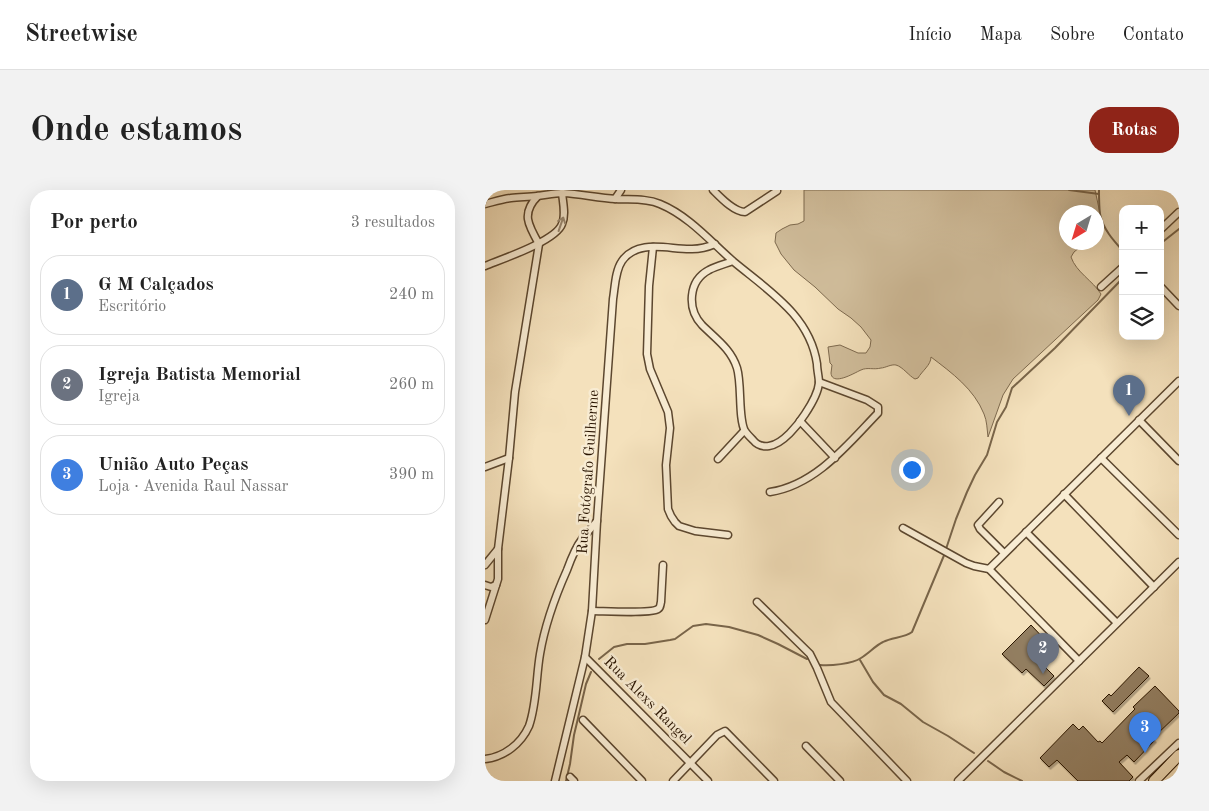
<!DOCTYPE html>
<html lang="pt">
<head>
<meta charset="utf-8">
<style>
  body { margin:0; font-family:"Old Standard TT",serif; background:#f2f2f2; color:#222 }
  .controls { position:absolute; right:15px; top:15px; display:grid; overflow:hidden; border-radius:10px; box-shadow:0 5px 20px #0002 }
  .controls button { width:45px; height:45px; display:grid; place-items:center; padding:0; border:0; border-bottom:1px solid #e0e0e0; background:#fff; color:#222; font:25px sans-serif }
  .compass { position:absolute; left:574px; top:15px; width:45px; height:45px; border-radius:50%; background:#fff; box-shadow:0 5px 20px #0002; rotate:218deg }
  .you { position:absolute; left:426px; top:279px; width:18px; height:18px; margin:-12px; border:4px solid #fff; border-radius:50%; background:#1a73e8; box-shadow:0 0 0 8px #1a73e833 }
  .badge { display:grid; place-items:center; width:32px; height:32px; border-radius:50%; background:#8f2418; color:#fff; font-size:16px; font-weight:700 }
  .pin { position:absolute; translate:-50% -41px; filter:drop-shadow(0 1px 2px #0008) }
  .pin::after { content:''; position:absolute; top:26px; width:18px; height:15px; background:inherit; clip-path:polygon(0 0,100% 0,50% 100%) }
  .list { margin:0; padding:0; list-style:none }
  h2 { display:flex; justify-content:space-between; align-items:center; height:65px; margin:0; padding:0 20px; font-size:21px }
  h2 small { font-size:16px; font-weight:400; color:#767676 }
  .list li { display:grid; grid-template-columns:32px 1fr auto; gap:15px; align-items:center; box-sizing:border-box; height:80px; margin:0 10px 10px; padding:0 10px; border:1px solid #e0e0e0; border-radius:20px }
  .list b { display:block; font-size:19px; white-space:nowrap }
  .list p { margin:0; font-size:16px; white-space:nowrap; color:#767676 }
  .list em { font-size:16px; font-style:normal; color:#767676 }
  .icon { flex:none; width:28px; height:28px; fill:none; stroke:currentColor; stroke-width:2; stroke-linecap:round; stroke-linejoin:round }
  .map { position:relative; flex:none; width:694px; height:591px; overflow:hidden; border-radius:20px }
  header { display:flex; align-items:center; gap:30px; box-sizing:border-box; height:70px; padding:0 25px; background:#fff; border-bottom:1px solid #e0e0e0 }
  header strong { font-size:24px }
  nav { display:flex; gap:28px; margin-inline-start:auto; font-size:18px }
  .intro { display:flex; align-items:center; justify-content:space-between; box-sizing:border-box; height:120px; padding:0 30px }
  h1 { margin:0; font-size:35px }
  .button { padding:12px 22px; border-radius:20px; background:#8f2418; color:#fff; font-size:18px; font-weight:700 }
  main { display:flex; gap:30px; padding:0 30px }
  aside { flex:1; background:#fff; border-radius:20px; box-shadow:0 5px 20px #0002 }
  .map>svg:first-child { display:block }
</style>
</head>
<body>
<header>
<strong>Streetwise</strong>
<nav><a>Início</a><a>Mapa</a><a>Sobre</a><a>Contato</a></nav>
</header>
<div class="intro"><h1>Onde estamos</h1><a class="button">Rotas</a></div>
<main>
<aside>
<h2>Por perto<small>3 resultados</small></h2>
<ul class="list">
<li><span class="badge" style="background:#5c6f8a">1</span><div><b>G M Calçados</b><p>Escritório</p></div><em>240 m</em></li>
<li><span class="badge" style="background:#6b7280">2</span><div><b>Igreja Batista Memorial</b><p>Igreja</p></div><em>260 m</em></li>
<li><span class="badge" style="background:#3f7fe0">3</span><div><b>União Auto Peças</b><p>Loja · Avenida Raul Nassar</p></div><em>390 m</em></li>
</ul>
</aside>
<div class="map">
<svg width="694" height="591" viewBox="0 0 694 591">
  <defs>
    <filter id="shadow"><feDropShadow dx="1.5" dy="2.5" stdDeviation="0" flood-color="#0004"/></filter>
  </defs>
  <rect width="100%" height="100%" fill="#f4e1bc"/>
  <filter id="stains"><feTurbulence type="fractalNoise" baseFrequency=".004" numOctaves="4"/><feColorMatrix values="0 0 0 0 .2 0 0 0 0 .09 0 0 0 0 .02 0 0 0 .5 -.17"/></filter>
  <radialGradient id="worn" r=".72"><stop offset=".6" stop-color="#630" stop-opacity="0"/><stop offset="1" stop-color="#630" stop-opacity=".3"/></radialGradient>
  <path fill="#d1be9c" stroke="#7d694e" d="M319,0H610L616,28V37L612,43V22H582V52L600,53L589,62L586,67C591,82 608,91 616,104L613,110L528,189L518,205L503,247C502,239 502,231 499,224C489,199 467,183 446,167C446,175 437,181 433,188L430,189C424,186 418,177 411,175C406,174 400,178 396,178C389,180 382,177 376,180C371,182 347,197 346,183C346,180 347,178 347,175L345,173L343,157L355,155L373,163H381L385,157L386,150L376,137L366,128L353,119L330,97L309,80L296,64L290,52L291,43L297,39L305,35L313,34L319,31Z"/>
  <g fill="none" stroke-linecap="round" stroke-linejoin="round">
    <g stroke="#79654a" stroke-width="2">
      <polyline points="584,0 614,4"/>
      <path d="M614,0C614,8 614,16 615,24C618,39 628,50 638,61"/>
      <polyline points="675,54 694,39"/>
      <polyline points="461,359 471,329 482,302 490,285 502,265 512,232 521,217 527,198 570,158 638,88"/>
      <polyline points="114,469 129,457 142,454 160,454 185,450 190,449 208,436 221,434 244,437 273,445 293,454 322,469"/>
      <polyline points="375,470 388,492 399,505 416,514 438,532 463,546 489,563"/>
      <path d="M335,475C345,476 367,474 376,468C384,463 390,456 398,452C407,447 419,448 427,442L460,363"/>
      <polyline points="503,571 519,582 537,591"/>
      <polyline points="81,591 85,574 89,545 94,524 101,494 106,482"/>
    </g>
  </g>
  <g fill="#937f62" stroke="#291400" filter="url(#shadow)">
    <polygon points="546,435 565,455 551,468 569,486 559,496 541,479 537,483 517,464"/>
    <polygon points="654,477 664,486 628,522 617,511 624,504 626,506"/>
    <polygon points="670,496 694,521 694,523 668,548 670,550 649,572 642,565 634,572 648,587 644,591 593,591 572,570 564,577 555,568 588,534 594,540 598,536 613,552 615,551 617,553 650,519 648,517"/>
  </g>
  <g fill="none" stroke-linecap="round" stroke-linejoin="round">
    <g stroke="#5c472f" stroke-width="9">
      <g id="minor">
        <path d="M228,0C236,8 249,22 260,22L292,1"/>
        <polyline points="130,9 136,0"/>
        <path d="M0,14C8,12 17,9 26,8C34,7 43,7 52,6C61,5 69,3 78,3C96,4 113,8 131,9C145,10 161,8 175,14C204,26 226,52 249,72C284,101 325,126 332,174C332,180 334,187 334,193C333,204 326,215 320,224C313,235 298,254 284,256C277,257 272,255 268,250C265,247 262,244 260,241C253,229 257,194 252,178C246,159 231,149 217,135C202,119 203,91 224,80C231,76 240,74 248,71"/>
        <polyline points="675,40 694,22"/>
        <polyline points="168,57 164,96 162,164 165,179 183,222 185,238 181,275 183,319 186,326 190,332 194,336 210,341 243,345"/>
        <path d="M0,76C17,69 71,51 77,34C81,25 78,13 77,3"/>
        <polyline points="675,96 694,116"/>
        <polyline points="616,97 638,77"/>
        <polyline points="654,230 694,271"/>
        <polyline points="315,231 350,268"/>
        <polyline points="616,268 694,345"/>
        <polyline points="233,269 259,241"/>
        <polyline points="0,277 24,268"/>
        <path d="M285,302C331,295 363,254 393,223V217L382,210L334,192"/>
        <polyline points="579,304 669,397"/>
        <polyline points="514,312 493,335 495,339 519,363"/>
        <polyline points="418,338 481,373 489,376 504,379 594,471"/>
        <polyline points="541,342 632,433"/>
        <polyline points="0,375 13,359"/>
        <polyline points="504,379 694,191"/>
        <polyline points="0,395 6,397 11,395"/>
        <polyline points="272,412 325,464 332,478 346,512 422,591"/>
        <path d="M107,421C118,421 166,424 173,419C176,417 175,415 176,412L178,375"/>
        <path d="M0,430L13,389V359L24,268L30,202L54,54C43,35 36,23 53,6"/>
        <polyline points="100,467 223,591"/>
        <polyline points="98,530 157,591"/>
        <polyline points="321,556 355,591"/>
        <path d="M0,569C19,567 36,554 44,536C52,513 51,487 55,464C60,434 70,407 82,380C86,369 90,358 97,349C102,343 107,337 112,331"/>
        <polyline points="85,587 89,591"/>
        <path d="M70,591L100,467L107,421L112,331L128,109C130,97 130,81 137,71C153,48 185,60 207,59C215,59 223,57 230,54"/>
        <polyline points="188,591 232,545 240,541 289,591"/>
        <polyline points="473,591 694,372"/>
        <polyline points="654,591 694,553"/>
      </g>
    </g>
    <g stroke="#291400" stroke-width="12">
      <polyline id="trunk" points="669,591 694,565"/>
    </g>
    <use href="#minor" stroke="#f8ecd3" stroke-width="6"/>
    <use href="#trunk" stroke="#f4e1bc" stroke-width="10"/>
  </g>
  <defs><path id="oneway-shaft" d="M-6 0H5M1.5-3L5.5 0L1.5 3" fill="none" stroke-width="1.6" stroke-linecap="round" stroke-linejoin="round" transform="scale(1.25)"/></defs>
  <use stroke="#9b8b74" href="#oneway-shaft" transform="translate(76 34) rotate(-71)"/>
  <g text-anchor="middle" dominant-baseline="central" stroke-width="5" stroke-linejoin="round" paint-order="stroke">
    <g font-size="15" fill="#291400" stroke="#f8ecd3">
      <text transform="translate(104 282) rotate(-86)">Rua Fotógrafo Guilherme</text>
      <text transform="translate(162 511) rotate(45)">Rua Alexs Rangel</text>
    </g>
  </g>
  <rect width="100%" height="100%" filter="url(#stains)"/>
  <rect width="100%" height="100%" fill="url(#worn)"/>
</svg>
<div class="controls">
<button>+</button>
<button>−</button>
<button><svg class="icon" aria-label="layers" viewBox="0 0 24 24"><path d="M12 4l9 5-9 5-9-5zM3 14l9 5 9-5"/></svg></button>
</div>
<svg class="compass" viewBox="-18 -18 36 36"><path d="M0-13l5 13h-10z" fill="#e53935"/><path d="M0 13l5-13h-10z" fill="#767676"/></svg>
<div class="you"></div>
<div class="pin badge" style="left:644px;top:226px;background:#5c6f8a">1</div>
<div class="pin badge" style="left:558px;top:484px;background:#6b7280">2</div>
<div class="pin badge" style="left:660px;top:563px;background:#3f7fe0">3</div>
</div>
</main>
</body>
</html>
